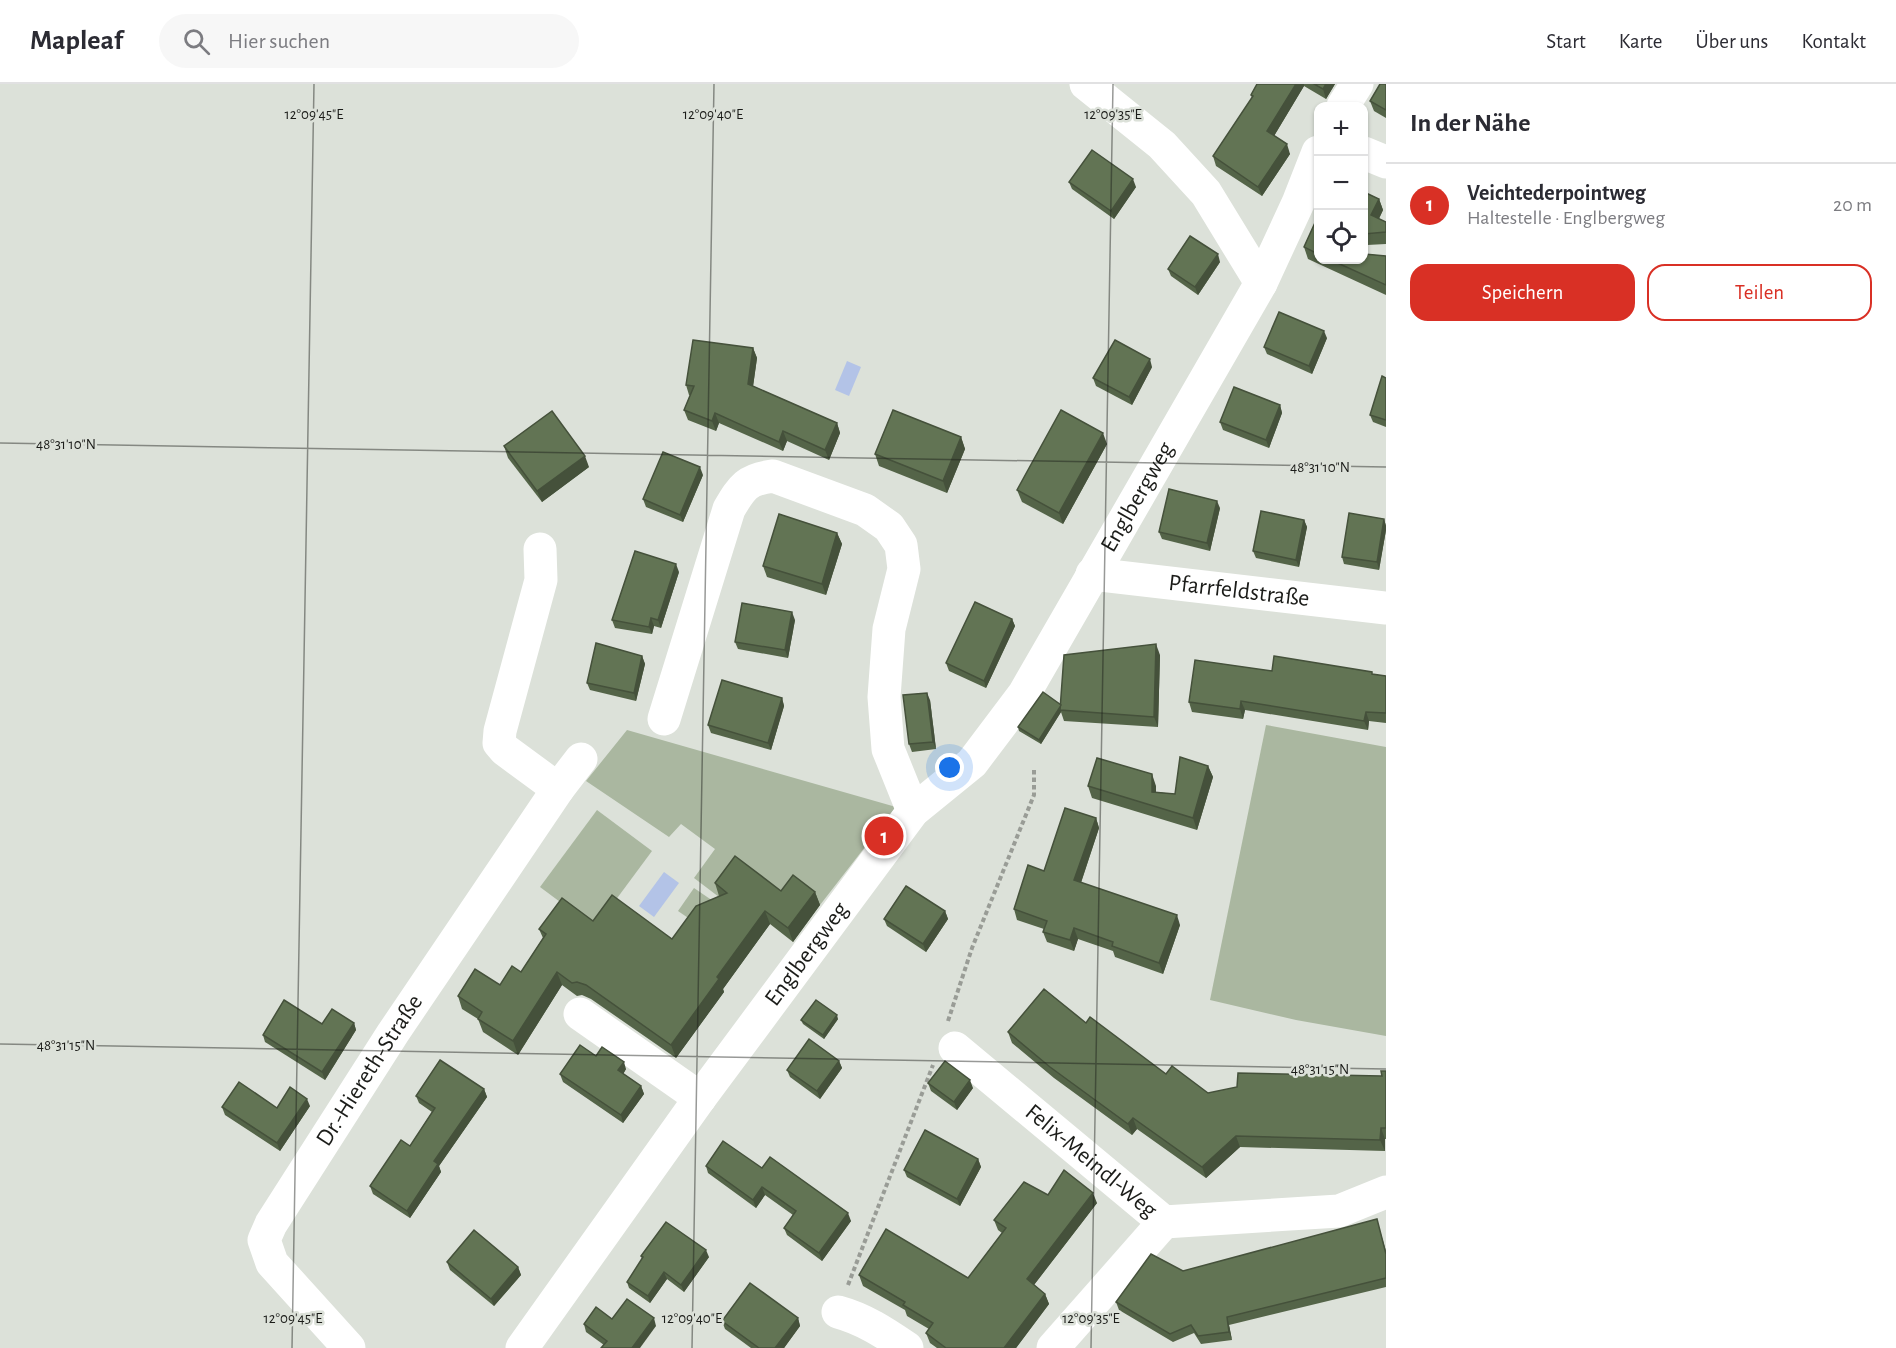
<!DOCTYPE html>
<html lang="de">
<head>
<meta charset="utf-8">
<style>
  body { margin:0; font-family:"Alegreya Sans",sans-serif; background:#f7f7f7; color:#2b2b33 }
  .controls { position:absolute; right:18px; top:18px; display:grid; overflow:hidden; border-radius:12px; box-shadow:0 2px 4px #0004 }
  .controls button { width:54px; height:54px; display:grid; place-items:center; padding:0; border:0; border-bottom:2px solid #e1e1e2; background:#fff; color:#2b2b33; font:30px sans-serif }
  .you { position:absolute; left:950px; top:684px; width:21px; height:21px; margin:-15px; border:4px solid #fff; border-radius:50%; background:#1a73e8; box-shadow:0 0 0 9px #1a73e833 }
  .badge { display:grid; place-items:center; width:39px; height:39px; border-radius:50%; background:#d93025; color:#fff; font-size:20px; font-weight:700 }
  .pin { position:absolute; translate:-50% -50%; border:3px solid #fff; box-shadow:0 2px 6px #0006 }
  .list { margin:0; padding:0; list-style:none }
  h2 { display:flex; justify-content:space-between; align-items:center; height:78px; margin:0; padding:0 24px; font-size:26px }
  h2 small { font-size:20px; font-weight:400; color:#7c7c81 }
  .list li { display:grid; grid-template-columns:39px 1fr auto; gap:18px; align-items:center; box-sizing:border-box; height:84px; padding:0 24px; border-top:2px solid #e1e1e2 }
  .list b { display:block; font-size:22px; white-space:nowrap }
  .list p { margin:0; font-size:20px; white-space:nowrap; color:#7c7c81 }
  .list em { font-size:20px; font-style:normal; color:#7c7c81 }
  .actions { display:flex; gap:12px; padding:18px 24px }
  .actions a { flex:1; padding:14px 0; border:2px solid #d93025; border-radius:18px; text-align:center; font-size:21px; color:#d93025 }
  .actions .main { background:#d93025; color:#fff }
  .icon { flex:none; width:33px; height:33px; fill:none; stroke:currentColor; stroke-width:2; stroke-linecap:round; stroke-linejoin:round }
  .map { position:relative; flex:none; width:1386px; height:1264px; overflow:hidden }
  header { display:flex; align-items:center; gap:36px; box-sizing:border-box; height:84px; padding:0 30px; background:#fff; border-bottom:2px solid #e1e1e2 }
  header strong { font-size:28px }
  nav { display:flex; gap:33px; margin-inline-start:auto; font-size:21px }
  .search { width:420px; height:54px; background:#f7f7f7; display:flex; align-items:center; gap:15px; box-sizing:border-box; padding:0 21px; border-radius:33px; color:#7c7c81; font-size:22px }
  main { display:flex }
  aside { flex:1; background:#fff }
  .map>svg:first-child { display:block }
</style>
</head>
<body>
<header>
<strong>Mapleaf</strong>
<div class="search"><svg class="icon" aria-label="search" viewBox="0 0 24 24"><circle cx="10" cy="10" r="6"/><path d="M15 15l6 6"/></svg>Hier suchen</div>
<nav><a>Start</a><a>Karte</a><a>Über uns</a><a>Kontakt</a></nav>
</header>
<main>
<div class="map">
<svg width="1386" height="1264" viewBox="0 0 1386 1264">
  <rect width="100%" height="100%" fill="#dce1d9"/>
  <g fill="#aab7a0">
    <polygon points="1266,641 1386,663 1386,952 1296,936 1210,916"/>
    <polygon points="627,646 896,723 820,821 798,805 786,820 719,813 694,794 715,765 681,740 669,753 586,697"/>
    <polygon points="597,726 652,767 595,844 540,803"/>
    <polygon points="694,804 732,830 697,840 678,827"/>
  </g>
  <g fill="#b3c3e7">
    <polygon points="847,277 861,283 849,312 835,306"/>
    <polygon points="664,788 679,799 654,833 639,822"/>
  </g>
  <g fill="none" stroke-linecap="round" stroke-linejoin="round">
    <g stroke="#999c96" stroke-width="4" stroke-dasharray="4.5 3" stroke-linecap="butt">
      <polyline points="948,937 972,864 1034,711 1034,683"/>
      <polyline points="848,1201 933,981"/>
    </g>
    <g stroke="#fff" stroke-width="33">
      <polyline points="1086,0 1162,61 1206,109 1261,199"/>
      <polyline points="1343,22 1357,0"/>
      <polyline points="1364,69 1386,78"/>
      <polyline points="540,465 541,496 500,647 499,659 505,666 558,705"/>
      <path id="s1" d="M1092,490L1386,524"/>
      <path d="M664,635L729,425C742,403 747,395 773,392L865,426L889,443L901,461L904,485L889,545L884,613L888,665L913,727"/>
      <polyline points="580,930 700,1014"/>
      <path id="s2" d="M955,964L1164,1138L1339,1127L1386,1108"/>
      <path d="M838,1228C864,1235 885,1249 907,1264"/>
      <path id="s3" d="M349,1264L272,1179L264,1156L271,1140L393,949L558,705L581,675"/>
      <path id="s4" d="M522,1264L700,1014L913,727L972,679L1024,610L1261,199L1298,119L1318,68"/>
      <polyline points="1053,1264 1164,1138"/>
    </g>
  </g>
  <g fill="#546448">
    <polygon points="1257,0 1335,0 1326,15 1304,2 1274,52 1290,70 1262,112 1216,82 1213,72 1252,14 1251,11"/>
    <polygon points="1386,0 1386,34 1374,27 1370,17"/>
    <polygon points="1069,98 1136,103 1114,135 1072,105"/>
    <polygon points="1364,108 1379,115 1383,126 1379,135 1386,138 1386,160 1367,161 1367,170 1386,172 1386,211 1308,175 1304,163 1318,132 1318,176 1364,176"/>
    <polygon points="1220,178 1198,211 1171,192 1168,185"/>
    <polygon points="1327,254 1312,290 1267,270 1264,263"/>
    <polygon points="753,264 757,274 753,302 837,339 840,349 829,376 787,357 783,367 719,339 716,347 688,336 684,326 690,311 689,311 686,301"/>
    <polygon points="1152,283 1132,321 1096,302 1093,294"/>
    <polygon points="1386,294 1386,343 1373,338 1370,331"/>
    <polygon points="1280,321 1282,329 1269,364 1223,346 1220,338"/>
    <polygon points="961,353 965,365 947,409 879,382 875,370"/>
    <polygon points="1107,360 1063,440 1022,418 1017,406"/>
    <polygon points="504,362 589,383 542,418 508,374"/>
    <polygon points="703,391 683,438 646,423 643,415"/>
    <polygon points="1220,424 1210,467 1162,455 1159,448"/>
    <polygon points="1384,435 1386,442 1386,446 1379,486 1344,480 1342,473"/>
    <polygon points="1304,436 1307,443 1299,483 1256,474 1253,467"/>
    <polygon points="837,449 842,460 826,511 767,493 763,482"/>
    <polygon points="679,488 661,544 654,542 652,550 615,544 612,536"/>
    <polygon points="1012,535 1015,542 986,604 949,587 946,579"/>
    <polygon points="795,536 788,574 738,565 735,558"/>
    <polygon points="1160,571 1158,643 1064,637 1061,628 1041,660 1019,647 1018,643"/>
    <polygon points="642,572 645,580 636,617 590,606 587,599"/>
    <polygon points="1272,587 1386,592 1386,639 1369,637 1368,646 1245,626 1243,635 1192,628 1189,618"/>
    <polygon points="782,614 784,622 771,666 711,649 708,641"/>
    <polygon points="930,616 936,665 912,668 909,660"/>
    <polygon points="1208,682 1213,693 1197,746 1092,714 1088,702 1156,702 1156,708 1175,710"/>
    <polygon points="1096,734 1099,744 1081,799 1180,841 1163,890 1115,873 1113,867 1078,855 1074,867 1047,858 1043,848 1044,845 1017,836 1014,825 1044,787"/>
    <polygon points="715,799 781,807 815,808 820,821 793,858 770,840 723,905 724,908 676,974 591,915 582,911 577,912 562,901 518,971 483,948 478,935 462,925 458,912 500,901 521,888 543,854 539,845 593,837 672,855 719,812"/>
    <polygon points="945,827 948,835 926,868 887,842 884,835"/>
    <polygon points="838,935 824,955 803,940 801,936"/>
    <polygon points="354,939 356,946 325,996 265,958 263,951 322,940"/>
    <polygon points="1086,939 1166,990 1208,1009 1382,992 1386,987 1386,1055 1385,1055 1385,1067 1240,1063 1206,1094 1137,1045 1132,1051 1054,994 1012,959 1008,948"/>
    <polygon points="596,972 626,985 623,990 641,1002 644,1010 623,1039 563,998 560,990"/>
    <polygon points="839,977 842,984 820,1015 790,993 787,986"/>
    <polygon points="928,999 973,1004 957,1026 931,1007"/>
    <polygon points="484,1005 487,1013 439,1082 441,1088 410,1134 373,1110 370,1102 410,1062 432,1028 419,1019 416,1012"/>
    <polygon points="310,1022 280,1067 225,1031 222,1023 277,1024"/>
    <polygon points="978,1075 981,1083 960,1122 907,1093 904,1086"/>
    <polygon points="706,1082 762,1084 851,1137 822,1177 787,1151 784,1144 793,1131 765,1111 756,1124 708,1089"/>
    <polygon points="1048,1111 1097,1119 1034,1201 1045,1210 1049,1220 1016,1264 937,1264 930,1259 926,1249 929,1245 907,1232 905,1226 863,1202 859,1191 968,1194 1002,1149 998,1146 994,1136"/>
    <polygon points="1379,1143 1386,1167 1386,1203 1229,1241 1232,1256 1201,1260 1194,1249 1173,1258 1119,1226 1116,1218 1183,1187"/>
    <polygon points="641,1172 709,1173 684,1208 667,1195 650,1219 629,1204 627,1198 642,1175"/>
    <polygon points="447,1178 518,1183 521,1191 494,1222 450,1186"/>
    <polygon points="798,1234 800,1242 784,1264 751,1264 725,1245 722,1237"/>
    <polygon points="584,1240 656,1242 604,1261 586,1248"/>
  </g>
  <g fill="#45513b">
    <polygon points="1296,0 1304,0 1304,2 1271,57 1267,47"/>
    <polygon points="1326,0 1335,0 1326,15 1323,5"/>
    <polygon points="1287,60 1290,70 1262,112 1258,103"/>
    <polygon points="1133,95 1136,103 1114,135 1111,127"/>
    <polygon points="1379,115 1383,126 1375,142 1371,131"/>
    <polygon points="1364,152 1367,161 1367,182 1364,172"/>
    <polygon points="1218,170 1220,178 1198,211 1195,203"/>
    <polygon points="1324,247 1327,254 1312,290 1309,282"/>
    <polygon points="753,264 757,274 752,310 748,300"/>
    <polygon points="1150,275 1152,283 1132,321 1129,313"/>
    <polygon points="1280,321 1282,329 1269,364 1266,356"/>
    <polygon points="715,329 719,339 716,347 712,337"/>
    <polygon points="837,339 840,349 829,376 825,366"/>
    <polygon points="783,347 787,357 783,367 779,358"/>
    <polygon points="1103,349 1107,360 1063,440 1059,429"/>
    <polygon points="961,353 965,365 947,409 943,397"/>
    <polygon points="585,372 589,383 542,418 537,407"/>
    <polygon points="700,383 703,391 683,438 680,431"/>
    <polygon points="1217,417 1220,424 1210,467 1207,459"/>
    <polygon points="1384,435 1386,442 1386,446 1379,486 1377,478"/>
    <polygon points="1304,436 1307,443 1299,483 1296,476"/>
    <polygon points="837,449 842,460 826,511 822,500"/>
    <polygon points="676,480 679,488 661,544 658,536"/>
    <polygon points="792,528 795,536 788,574 785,566"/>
    <polygon points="651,534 654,542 652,550 649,543"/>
    <polygon points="1012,535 1015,542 986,604 984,597"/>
    <polygon points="1156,560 1160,571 1158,643 1154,633"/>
    <polygon points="642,572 645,580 636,617 634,609"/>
    <polygon points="927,609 930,616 936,665 933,658"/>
    <polygon points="782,614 784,622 771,666 768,659"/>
    <polygon points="1241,617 1245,626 1243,635 1240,625"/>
    <polygon points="1061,621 1061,628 1041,660 1039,656"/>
    <polygon points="1366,628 1369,637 1368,646 1364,637"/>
    <polygon points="1208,682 1213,693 1197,746 1193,734"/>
    <polygon points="1152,690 1156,702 1156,719 1152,708"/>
    <polygon points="1096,734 1099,744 1078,807 1074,796"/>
    <polygon points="815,808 820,821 793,858 788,844"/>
    <polygon points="765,827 770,840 723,905 724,908 676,974 671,961 717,893"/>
    <polygon points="945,827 948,835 926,868 923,860"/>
    <polygon points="1177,831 1180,841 1163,890 1159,879"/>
    <polygon points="1074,844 1078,855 1074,867 1070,856"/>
    <polygon points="557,888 562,901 518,971 513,957"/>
    <polygon points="837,931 838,935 824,955 823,951"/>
    <polygon points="354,939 356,946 325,996 322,988"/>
    <polygon points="839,977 842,984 820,1015 817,1007"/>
    <polygon points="624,978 626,985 621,994 618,986"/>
    <polygon points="970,996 973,1004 957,1026 954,1018"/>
    <polygon points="641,1002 644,1010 623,1039 621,1031"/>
    <polygon points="484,1005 487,1013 439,1082 441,1088 410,1134 407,1127 434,1077"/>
    <polygon points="307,1015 310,1022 280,1067 277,1059"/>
    <polygon points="1133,1034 1137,1045 1132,1051 1128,1040"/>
    <polygon points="1381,1044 1385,1055 1385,1067 1380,1056"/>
    <polygon points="1236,1052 1240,1063 1206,1094 1202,1083"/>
    <polygon points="978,1075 981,1083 960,1122 957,1115"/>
    <polygon points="762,1103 765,1111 756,1124 753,1116"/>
    <polygon points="1093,1109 1097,1119 1030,1206 1027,1195"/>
    <polygon points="848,1129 851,1137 822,1177 819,1169"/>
    <polygon points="706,1166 709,1173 684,1208 681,1201"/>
    <polygon points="518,1183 521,1191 494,1222 491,1215"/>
    <polygon points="664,1188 667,1195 650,1219 648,1212"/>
    <polygon points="1045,1210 1049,1220 1016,1264 1004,1264"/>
    <polygon points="1227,1233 1229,1241 1232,1256 1229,1248"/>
    <polygon points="654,1234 656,1242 640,1264 632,1264"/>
    <polygon points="798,1234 800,1242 784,1264 775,1264"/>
  </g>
  <g fill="#627454" stroke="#45513b" stroke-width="1.5">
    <polygon points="1257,0 1296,0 1267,47 1287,60 1258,103 1213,72 1253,12 1251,11"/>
    <polygon points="1314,0 1326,0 1323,5"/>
    <polygon points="1380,0 1386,0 1386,26 1370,17"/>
    <polygon points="1092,66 1133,95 1111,127 1069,98"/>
    <polygon points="1364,108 1379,115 1371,131 1386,138 1386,148 1364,150"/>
    <polygon points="1318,132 1318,170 1304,163"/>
    <polygon points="1190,152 1218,170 1195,203 1168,185"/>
    <polygon points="1364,170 1386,172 1386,201 1331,176 1364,176"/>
    <polygon points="1279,228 1324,247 1309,282 1264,263"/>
    <polygon points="693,256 753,264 748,300 837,339 825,366 783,347 779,358 715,329 712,337 684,326 694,302 686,301"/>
    <polygon points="1115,256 1150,275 1129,313 1093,294"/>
    <polygon points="1382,292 1386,294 1386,336 1370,331"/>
    <polygon points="1234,303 1280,321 1266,356 1220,338"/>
    <polygon points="893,326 961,353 943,397 875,370"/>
    <polygon points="1061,326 1103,349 1059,429 1017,406"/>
    <polygon points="552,327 585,372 537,407 504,362"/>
    <polygon points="663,368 700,383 680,431 643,415"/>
    <polygon points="1169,405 1217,417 1207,459 1159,448"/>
    <polygon points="1261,427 1304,436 1296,476 1253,467"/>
    <polygon points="1349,429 1384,435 1377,478 1342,473"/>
    <polygon points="779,430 837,449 822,500 763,482"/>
    <polygon points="635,467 676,480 658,536 651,534 649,543 612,536"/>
    <polygon points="975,518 1012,535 984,597 946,579"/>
    <polygon points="742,519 792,528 785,566 735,558"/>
    <polygon points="596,559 642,572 634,609 587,599"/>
    <polygon points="1156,560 1154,633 1060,626 1064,571"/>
    <polygon points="1274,572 1372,588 1372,590 1386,592 1386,629 1366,628 1364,637 1241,617 1240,625 1189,618 1195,576 1272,587"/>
    <polygon points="722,596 782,614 768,659 708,641"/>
    <polygon points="1043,608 1061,621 1060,623 1039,656 1018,643"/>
    <polygon points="927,609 933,658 909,660 903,611"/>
    <polygon points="1180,673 1208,682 1193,734 1088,702 1097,674 1152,690 1152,708 1175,710"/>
    <polygon points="1065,724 1096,734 1074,796 1177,831 1159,879 1112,862 1113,858 1074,844 1070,856 1043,848 1047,837 1014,825 1028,781 1044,787"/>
    <polygon points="735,772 781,807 793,791 815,808 788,844 765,827 717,893 719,895 671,961 586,901 577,898 572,899 557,888 513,957 478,935 482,928 458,912 475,885 500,901 512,882 521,888 546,850 539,845 562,814 593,837 612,811 672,855 696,822 727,809 715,799"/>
    <polygon points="906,802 945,827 923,860 884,835"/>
    <polygon points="1044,905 1086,939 1090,933 1166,990 1172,982 1208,1009 1237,1003 1238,989 1382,992 1381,987 1386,987 1386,1044 1381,1044 1380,1056 1236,1052 1202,1083 1133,1034 1128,1040 1050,983 1008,948"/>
    <polygon points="284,916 322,940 332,925 354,939 322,988 263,951"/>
    <polygon points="816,916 837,931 823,951 801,936"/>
    <polygon points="809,955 839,977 817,1007 787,986"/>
    <polygon points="580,961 596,972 602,963 624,978 618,986 641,1002 621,1031 560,990"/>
    <polygon points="440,976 484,1005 434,1077 438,1080 407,1127 370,1102 401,1056 410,1062 435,1024 416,1012"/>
    <polygon points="945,977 970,996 954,1018 928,999"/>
    <polygon points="239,998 277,1024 290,1003 307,1015 277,1059 222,1023"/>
    <polygon points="925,1046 978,1075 957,1115 904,1086"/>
    <polygon points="723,1057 762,1084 770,1073 848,1129 819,1169 784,1144 796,1127 762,1103 753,1116 706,1082"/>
    <polygon points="1064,1086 1093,1109 1027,1195 1045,1210 1004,1264 946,1264 926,1249 933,1239 903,1221 905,1218 859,1191 886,1145 968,1194 1006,1144 994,1136 1024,1098 1048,1111"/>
    <polygon points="1377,1135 1386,1170 1386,1194 1227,1233 1229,1248 1198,1252 1191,1241 1170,1250 1116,1218 1151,1170 1183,1187"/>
    <polygon points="666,1138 706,1166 681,1201 664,1188 648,1212 627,1198 643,1173 641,1172"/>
    <polygon points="474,1146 518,1183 491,1215 447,1178"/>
    <polygon points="750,1199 798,1234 775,1264 759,1264 722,1237"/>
    <polygon points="627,1215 654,1234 632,1264 601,1264 607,1257 584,1240 596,1223 612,1235"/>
  </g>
  <path fill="none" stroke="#1b1c19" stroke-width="1.5" stroke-opacity="0.45" d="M0,359L1386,383M0,960L1386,985M292,1264L314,0M692,1264L714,0M1091,1264L1113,0"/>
  <g text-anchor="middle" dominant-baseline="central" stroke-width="5" stroke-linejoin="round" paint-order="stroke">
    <g font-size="24" fill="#1b1c19" stroke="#dce1d9">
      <text stroke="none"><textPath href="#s4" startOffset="1054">Englbergweg</textPath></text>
      <text stroke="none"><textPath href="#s1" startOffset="148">Pfarrfeldstraße</textPath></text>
      <text stroke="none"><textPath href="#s4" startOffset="486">Englbergweg</textPath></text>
      <text stroke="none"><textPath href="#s3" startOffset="339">Dr.-Hiereth-Straße</textPath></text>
      <text stroke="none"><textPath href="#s2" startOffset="177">Felix-Meindl-Weg</textPath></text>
    </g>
  </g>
  <g font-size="15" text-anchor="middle" fill="#1b1c19" stroke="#dce1d9" stroke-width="5" stroke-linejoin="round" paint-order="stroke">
    <text x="314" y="35">12°09'45"E</text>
    <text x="713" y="35">12°09'40"E</text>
    <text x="1113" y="35">12°09'35"E</text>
    <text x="66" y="365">48°31'10"N</text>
    <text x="1320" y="388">48°31'10"N</text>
    <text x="66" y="966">48°31'15"N</text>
    <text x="1320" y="990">48°31'15"N</text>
    <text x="293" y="1239">12°09'45"E</text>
    <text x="692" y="1239">12°09'40"E</text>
    <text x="1091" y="1239">12°09'35"E</text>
  </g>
</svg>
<div class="controls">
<button>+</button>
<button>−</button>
<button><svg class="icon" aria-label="locate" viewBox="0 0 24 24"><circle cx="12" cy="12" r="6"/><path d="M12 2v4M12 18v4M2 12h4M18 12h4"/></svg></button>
</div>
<div class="you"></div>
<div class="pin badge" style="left:884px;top:752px">1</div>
</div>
<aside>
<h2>In der Nähe<small></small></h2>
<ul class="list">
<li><span class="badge">1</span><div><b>Veichtederpointweg</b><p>Haltestelle · Englbergweg</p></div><em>20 m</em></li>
</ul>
<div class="actions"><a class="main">Speichern</a><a>Teilen</a></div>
</aside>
</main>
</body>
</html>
